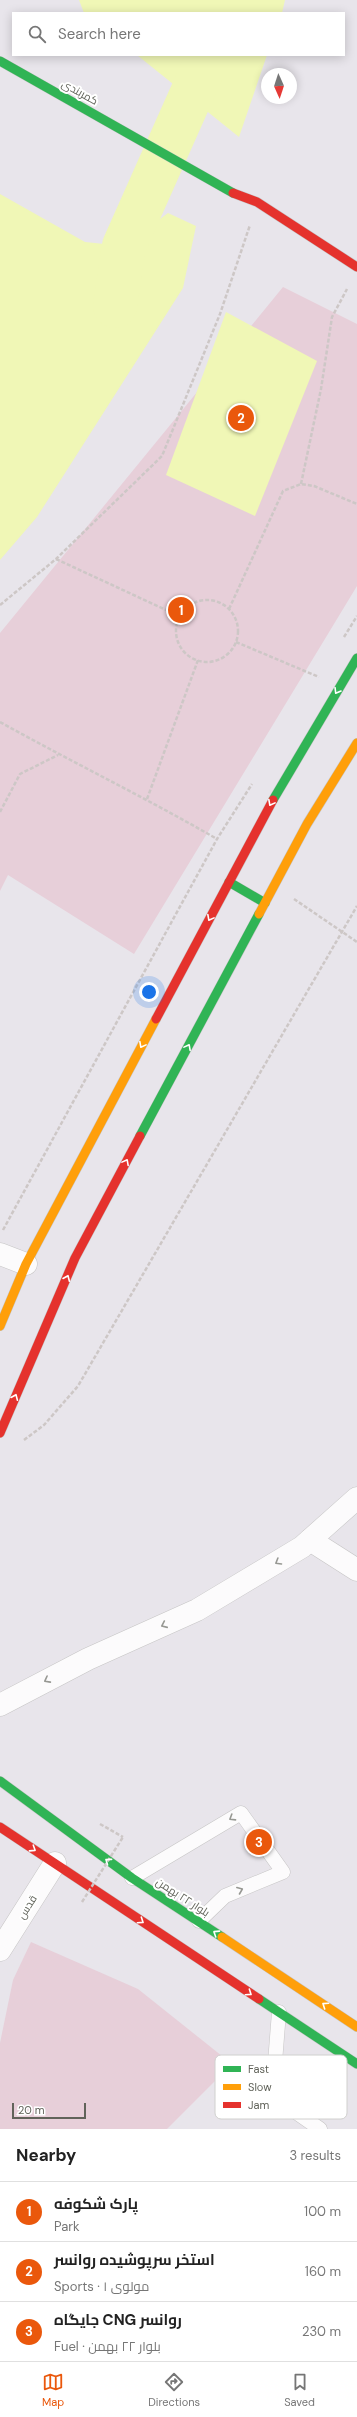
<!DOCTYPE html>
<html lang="en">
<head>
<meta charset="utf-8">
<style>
  body { margin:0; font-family:"DM Sans",Cairo,sans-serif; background:#f2f2f2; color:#222 }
  .compass { position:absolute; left:261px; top:68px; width:36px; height:36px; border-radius:50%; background:#fff; box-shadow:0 2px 10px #0003; rotate:177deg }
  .scale { position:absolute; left:12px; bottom:10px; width:74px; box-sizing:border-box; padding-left:4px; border:2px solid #61635a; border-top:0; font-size:11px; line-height:14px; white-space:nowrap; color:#61635a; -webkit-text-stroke:3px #fff; paint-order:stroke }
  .you { position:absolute; left:149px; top:992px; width:14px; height:14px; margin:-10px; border:3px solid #fff; border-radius:50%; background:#1a73e8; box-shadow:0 0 0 6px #1a73e833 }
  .badge { display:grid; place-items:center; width:26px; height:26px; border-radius:50%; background:#ea580c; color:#fff; font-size:13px; font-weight:700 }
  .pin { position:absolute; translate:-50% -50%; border:2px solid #fff; box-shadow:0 1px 4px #0006 }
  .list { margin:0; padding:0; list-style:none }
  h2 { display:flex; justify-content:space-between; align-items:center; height:52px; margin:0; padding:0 16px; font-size:17px }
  h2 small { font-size:13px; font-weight:400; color:#767676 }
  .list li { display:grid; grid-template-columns:26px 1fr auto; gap:12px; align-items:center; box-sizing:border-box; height:60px; padding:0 16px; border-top:1px solid #e0e0e0 }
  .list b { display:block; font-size:15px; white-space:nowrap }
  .list p { margin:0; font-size:13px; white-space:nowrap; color:#767676 }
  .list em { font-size:13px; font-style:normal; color:#767676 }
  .icon { flex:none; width:22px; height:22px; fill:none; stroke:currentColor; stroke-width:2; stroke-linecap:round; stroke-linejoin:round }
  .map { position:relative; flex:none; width:357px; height:2129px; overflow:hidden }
  .search { position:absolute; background:#fff; box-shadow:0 2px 10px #0003; left:12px; right:12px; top:12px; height:44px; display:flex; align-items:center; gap:10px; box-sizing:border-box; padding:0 14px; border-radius:0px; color:#767676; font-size:15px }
  .sheet { height:232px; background:#fff }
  nav { display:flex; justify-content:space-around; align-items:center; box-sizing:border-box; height:56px; border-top:1px solid #e0e0e0; background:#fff; font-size:11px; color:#767676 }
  nav a { display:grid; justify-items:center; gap:2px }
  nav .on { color:#ea580c }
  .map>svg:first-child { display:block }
</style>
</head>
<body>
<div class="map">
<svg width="357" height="2129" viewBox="0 0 357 2129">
  <rect width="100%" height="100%" fill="#e8e5eb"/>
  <g fill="#e7cfd9">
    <polygon points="283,287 357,324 357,586 134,954 8,875 0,891 0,633"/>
    <polygon points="31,1942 138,1989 232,2064 167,2129 0,2129 0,2043 13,1980"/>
  </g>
  <g fill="#f0f7b6">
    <polygon points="79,0 285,0 282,13 84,13"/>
    <polygon points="137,55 267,55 239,137"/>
    <polygon points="0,194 85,242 124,246 168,213 196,226 183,288 37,517 0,560"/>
    <polygon points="226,312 317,361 255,516 166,475"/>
  </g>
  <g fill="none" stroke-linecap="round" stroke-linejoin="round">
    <polyline stroke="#f0f7b6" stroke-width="44" points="115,306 124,246 209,55"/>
    <g stroke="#c6c5c5" stroke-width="15">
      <g id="lane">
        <polyline points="132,1878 241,1813 283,1872 225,1896 199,1921"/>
        <polyline points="279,2012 274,2075 280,2101 320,2129"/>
      </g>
    </g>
    <g stroke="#c6c5c5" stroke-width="23">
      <g id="street">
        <polyline points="0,1254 26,1264"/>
        <polyline points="310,1540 357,1570"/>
        <polyline points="0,1705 88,1659 197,1610 302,1547 357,1498"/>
        <polyline points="0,1950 55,1863"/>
      </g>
    </g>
    <g stroke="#c6c5c5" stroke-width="10">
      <g id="fast">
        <polyline points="0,61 233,193"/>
        <polyline points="273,800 357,658"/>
        <polyline points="229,882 265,903"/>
        <polyline points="140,1136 259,914"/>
        <polyline points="0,1781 132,1878 222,1937"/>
        <polyline points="259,1999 357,2064"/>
      </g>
    </g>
    <g stroke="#c6c5c5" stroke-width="10">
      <g id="slow">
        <polyline points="259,914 307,824 357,743"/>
        <polyline points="0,1326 26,1264 156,1019"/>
        <polyline points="222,1937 357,2027"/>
      </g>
    </g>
    <g stroke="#c6c5c5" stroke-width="10">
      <g id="jam">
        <polyline points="233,193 257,202 357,267"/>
        <polyline points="156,1019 273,800"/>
        <polyline points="0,1433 75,1258 140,1136"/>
        <polyline points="0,1827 259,1999"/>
      </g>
    </g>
    <g stroke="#cdc7c6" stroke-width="2.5" stroke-dasharray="4 2" stroke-linecap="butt">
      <polyline points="301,484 321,389 332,317 347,289"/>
      <polyline points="56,559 179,616"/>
      <circle cx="207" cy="631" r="31"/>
      <polyline points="0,605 56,559 162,456 220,314 250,225"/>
      <polyline points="229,609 283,491 301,484 314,486 357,504"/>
      <polyline points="344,637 357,616"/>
      <polyline points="236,642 319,677"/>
      <path d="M0,722C72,762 146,798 217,839"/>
      <polyline points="147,799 198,660"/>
      <polyline points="0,812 20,774 58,755"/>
      <polyline points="294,899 357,942"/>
      <polyline points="3,1230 217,839 252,784"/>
      <polyline points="24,1440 44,1425 78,1386 357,906"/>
      <polyline points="100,1824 123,1837"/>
    </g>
    <use href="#lane" stroke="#fcfbfc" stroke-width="14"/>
    <use href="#street" stroke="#fcfbfc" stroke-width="22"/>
    <use href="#fast" stroke="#30b455" stroke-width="9"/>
    <use href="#slow" stroke="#ff9f0a" stroke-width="9"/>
    <use href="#jam" stroke="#e5322d" stroke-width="9"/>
    <polyline stroke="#cdc7c6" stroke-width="2.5" stroke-dasharray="4 2" stroke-linecap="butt" points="82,1902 123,1837"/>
  </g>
  <defs><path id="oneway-chevron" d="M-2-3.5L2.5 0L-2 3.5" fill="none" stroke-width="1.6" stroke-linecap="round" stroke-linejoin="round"/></defs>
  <g stroke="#fff">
    <use href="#oneway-chevron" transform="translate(337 691) rotate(121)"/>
    <use href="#oneway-chevron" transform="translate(271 803) rotate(118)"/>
    <use href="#oneway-chevron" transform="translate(210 918) rotate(118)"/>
    <use href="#oneway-chevron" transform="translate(142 1045) rotate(118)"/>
    <use href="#oneway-chevron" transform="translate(188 1047) rotate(-62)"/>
    <use href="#oneway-chevron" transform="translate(126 1162) rotate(-62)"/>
    <use href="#oneway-chevron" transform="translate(67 1278) rotate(-67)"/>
    <use href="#oneway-chevron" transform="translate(15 1397) rotate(-67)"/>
    <use href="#oneway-chevron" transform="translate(33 1849) rotate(33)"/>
    <use href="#oneway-chevron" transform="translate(108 1861) rotate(-144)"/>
    <use href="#oneway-chevron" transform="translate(141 1921) rotate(34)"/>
    <use href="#oneway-chevron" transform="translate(216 1933) rotate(-147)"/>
    <use href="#oneway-chevron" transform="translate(249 1993) rotate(34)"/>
    <use href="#oneway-chevron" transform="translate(325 2005) rotate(-146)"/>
  </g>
  <g stroke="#979893">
    <use href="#oneway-chevron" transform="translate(278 1562) rotate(149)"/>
    <use href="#oneway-chevron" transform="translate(164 1625) rotate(156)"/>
    <use href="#oneway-chevron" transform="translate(47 1680) rotate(152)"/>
    <use href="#oneway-chevron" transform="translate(232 1818) rotate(148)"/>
    <use href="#oneway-chevron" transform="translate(240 1890) rotate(-22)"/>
  </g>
  <g text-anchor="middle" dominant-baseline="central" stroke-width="4" stroke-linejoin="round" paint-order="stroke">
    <g font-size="11" fill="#61635a" stroke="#fff">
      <text transform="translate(80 92) rotate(29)">کمربندی</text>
      <text transform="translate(183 1897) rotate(33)">بلوار ۲۲ بهمن</text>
      <text transform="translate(27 1907) rotate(-58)">قدس</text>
    </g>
  </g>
  <rect x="215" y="2055" width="132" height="64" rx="6" fill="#fff" stroke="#d0d0ce" stroke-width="1"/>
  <rect x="223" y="2066" width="18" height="6" fill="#30b455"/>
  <rect x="223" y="2084" width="18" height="6" fill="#ff9f0a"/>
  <rect x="223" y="2102" width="18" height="6" fill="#e5322d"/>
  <g font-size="11" fill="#61635a">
    <text x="248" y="2073">Fast</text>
    <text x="248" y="2091">Slow</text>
    <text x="248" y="2109">Jam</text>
  </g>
</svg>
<svg class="compass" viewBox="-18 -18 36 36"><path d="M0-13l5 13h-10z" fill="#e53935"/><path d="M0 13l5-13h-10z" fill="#767676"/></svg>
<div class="scale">20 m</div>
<div class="you"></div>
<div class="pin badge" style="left:181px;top:610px">1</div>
<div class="pin badge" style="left:241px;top:418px">2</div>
<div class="pin badge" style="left:259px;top:1842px">3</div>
<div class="search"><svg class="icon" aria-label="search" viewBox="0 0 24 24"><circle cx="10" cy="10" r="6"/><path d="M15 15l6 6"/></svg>Search here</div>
</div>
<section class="sheet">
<h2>Nearby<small>3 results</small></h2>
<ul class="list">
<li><span class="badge">1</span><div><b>پارک شکوفه</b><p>Park</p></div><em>100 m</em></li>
<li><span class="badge">2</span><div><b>استخر سرپوشیده روانسر</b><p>Sports · مولوی ۱</p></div><em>160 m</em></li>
<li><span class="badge">3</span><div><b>جایگاه CNG روانسر</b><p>Fuel · بلوار ۲۲ بهمن</p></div><em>230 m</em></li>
</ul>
</section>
<nav>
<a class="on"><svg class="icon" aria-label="map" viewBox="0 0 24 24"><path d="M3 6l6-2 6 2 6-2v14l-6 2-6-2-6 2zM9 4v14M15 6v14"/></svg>Map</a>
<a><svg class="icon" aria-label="directions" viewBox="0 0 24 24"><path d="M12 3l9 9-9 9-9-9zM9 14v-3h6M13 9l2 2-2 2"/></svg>Directions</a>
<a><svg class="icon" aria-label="saved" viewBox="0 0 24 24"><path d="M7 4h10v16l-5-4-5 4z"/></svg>Saved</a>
</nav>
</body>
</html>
